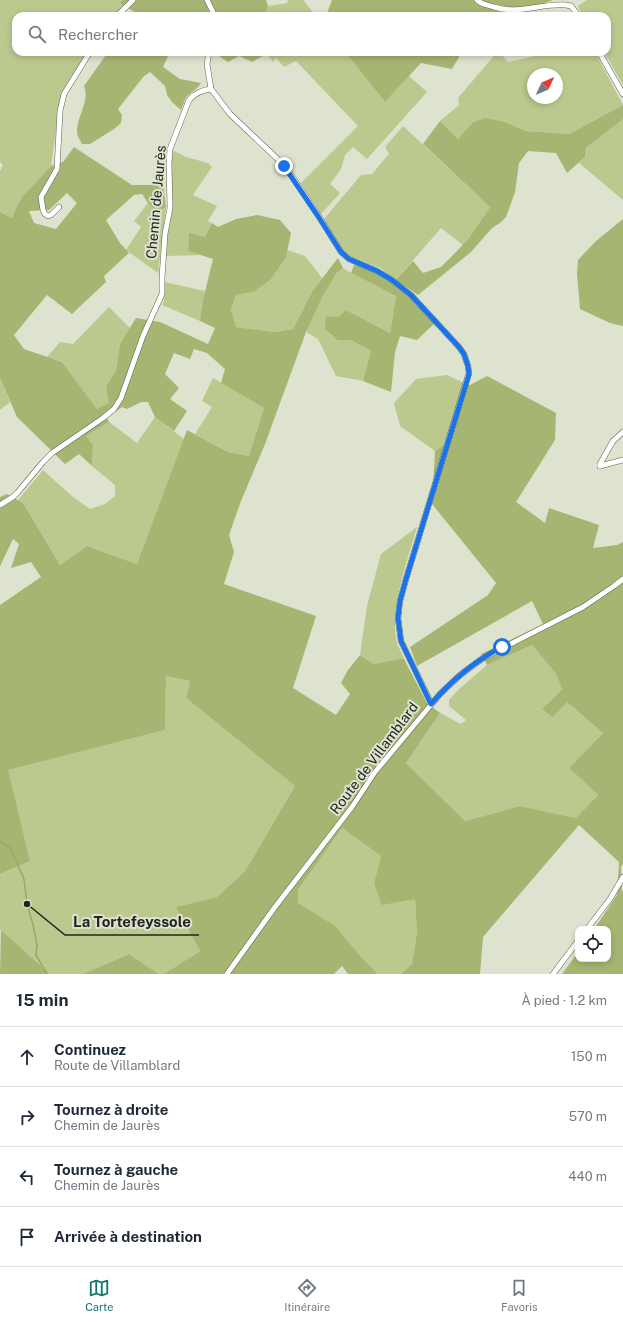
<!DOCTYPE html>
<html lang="fr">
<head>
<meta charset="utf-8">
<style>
  body { margin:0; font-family:"Public Sans",sans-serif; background:#f2f2f3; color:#1f2937 }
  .controls { position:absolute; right:12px; bottom:12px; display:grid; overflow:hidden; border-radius:8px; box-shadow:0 2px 6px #0003 }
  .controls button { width:36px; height:36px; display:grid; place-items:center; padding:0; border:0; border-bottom:1px solid #e0e1e3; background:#fff; color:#1f2937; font:20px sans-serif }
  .compass { position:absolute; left:527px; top:68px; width:36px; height:36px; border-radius:50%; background:#fff; box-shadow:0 2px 6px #0003; rotate:46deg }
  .stop { position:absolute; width:12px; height:12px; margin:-9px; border:3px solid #1a73e8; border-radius:50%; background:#fff }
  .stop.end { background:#1a73e8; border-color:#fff; box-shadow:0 1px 4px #0008 }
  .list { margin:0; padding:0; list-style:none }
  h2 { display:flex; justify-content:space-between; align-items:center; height:52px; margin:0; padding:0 16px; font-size:17px }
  h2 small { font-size:13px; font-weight:400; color:#747a83 }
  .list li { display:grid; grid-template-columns:26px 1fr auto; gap:12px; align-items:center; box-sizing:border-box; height:60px; padding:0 16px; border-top:1px solid #e0e1e3 }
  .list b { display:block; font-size:15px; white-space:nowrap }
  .list p { margin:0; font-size:13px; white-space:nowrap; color:#747a83 }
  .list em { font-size:13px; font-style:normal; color:#747a83 }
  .icon { flex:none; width:22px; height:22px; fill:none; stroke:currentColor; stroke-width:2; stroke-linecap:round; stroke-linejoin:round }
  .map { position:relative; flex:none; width:623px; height:974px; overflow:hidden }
  .search { position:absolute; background:#fff; box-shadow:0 2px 6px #0003; left:12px; right:12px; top:12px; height:44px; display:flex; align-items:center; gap:10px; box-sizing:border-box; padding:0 14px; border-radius:12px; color:#747a83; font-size:15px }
  .sheet { height:292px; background:#fff }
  nav { display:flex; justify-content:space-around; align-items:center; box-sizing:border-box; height:56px; border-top:1px solid #e0e1e3; background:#fff; font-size:11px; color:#747a83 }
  nav a { display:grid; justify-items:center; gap:2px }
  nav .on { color:#0f766e }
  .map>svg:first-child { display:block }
</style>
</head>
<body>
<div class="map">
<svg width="623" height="974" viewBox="0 0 623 974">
  <rect width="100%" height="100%" fill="#dee3cf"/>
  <g fill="#bbc98f" fill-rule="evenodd">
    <polygon points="0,0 124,0 123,9 117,16 16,16 16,52 91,52 61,95 51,166 22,197 15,210 12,218 0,212 0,171 3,165 0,162"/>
    <polygon points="288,0 303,0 316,16 264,16 268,6 287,3"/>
    <polygon points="587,0 623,0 623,85 604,52 607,52 607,16 583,16 578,6"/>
    <polygon points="269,52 345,52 385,102 409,76 427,92 367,159 353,147 345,155 341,169 330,184 340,193 321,214 301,183 358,126 296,61 284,67 276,58 273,62 267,54"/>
    <path d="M497,52H499L508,62L554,52H595L623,105L569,134L526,131L505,122L472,123L458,139L440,121L459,105L458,98ZM533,74H557V98H533Z"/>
    <polygon points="623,119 623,200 579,163 585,157 586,148"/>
    <polygon points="403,126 490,207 469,238 463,245 441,228 396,280 380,268 350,256 341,248 324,219 361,175 372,174 389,154 385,147"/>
    <polygon points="172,150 186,157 208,163 212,167 193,195 217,206 208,221 212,223 205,237 189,234 188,251 200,255 166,256 167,237 172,208 170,163"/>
    <polygon points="148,203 157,212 166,207 158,273 126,250 141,227 134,221"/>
    <polygon points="287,250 305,256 322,278 313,290 293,329 274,332 236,327 231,309 236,295 253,292 286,257"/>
    <path d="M343,268L353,274L396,296L390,333L346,310L338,317L326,316L351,340L371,351L363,381L336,376L318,339L306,332C316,310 324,284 343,268Z"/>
    <polygon points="164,282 205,291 200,321 162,305 164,301"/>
    <polygon points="109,307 130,328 120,344 116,371 106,386 110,403 97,409 62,362 47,357 60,342 73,344"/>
    <polygon points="447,375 462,382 444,445 435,451 400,426 394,403 416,379"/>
    <polygon points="0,378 10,402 0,410"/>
    <polygon points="213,378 264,408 249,456 228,452 195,434 212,407 202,401"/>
    <polygon points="155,417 184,439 137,564 87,546 60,565 23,503 18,500 43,470 73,497 90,509 105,504 115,496 115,485 92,466 93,445 86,436 109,422 137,443"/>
    <path d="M417,527C408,558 389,611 397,642C398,647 402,653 404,659H397L374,664L360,655L367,606L381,554Z"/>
    <polygon points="532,645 556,674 562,689 542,709 567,702 603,733 569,768 598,795 576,818 520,806 465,821 406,763 440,713 461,724 466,720 449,706 449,700 459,689 487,665"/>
    <polygon points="166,676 190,681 186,698 295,786 245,871 217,897 176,907 200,951 164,974 159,974 129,954 83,974 50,974 1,930 0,931 0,874 30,861 7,770 165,730"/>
    <polygon points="342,828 381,856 374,883 415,898 417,932 412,964 401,974 378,974 360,956 298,903 298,890"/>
  </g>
  <g fill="#a6b572" fill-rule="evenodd">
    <polygon points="123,0 266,0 268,6 264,16 138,16 133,11 120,3"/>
    <polygon points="332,0 553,0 509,16 326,16"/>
    <path d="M108,52H170L163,67L180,79L201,83L198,87L186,97L181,110L172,102L167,95L165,86L150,72L144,76L118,109L122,115L121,123L114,129L90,144H82C80,140 77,136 77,132C77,116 90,101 84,86Z"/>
    <polygon points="213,52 269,52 268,53 252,62 239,56 228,62"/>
    <polygon points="345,52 462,52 452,69 421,63 385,102"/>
    <polygon points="623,105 623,119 586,148 585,157 567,173 556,153 528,151 519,163 515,192 506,217 500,223 492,228 471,252 418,295 396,280 413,261 423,273 441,267 456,252 469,238 490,207 423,144 440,121 458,139 472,123 485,118 505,122 526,131 569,134"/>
    <path d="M74,147L132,185H151L158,180L163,183L166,207L157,212L148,203L142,194L134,195L106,220L120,243L129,253L104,276L106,282L72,314L47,295L14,335L24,349L62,362L97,409L109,403L106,386L116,371L120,344L136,318L160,322L208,344L215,328L200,321L203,300L213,259L188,251L189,233L205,237L212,223L218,227L236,219L257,215L280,220L291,233L286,257L271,279L253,292L236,295L231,309L236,327L274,332L293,329L313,290L338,258L343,268L336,274L323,295L306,332L265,444L241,501L229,535L234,552L224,584L316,616L293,688L336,715L350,694L341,683L348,670L360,655L374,664L398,659H404L427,703L440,713L406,763L465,821L520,806L576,818L598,795L569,768L603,733L567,702L553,717L542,709L562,689L556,674L532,645L487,665L481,654L543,624L532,601L417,666L410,647L488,595L496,583L432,504L435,451L444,445L462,382L470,385L487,376L556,413L555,440L516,502L545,523L549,508L599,525L593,548L617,545L623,542V864L621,867L622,891L623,892V974H562L578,952V959H608V929H594L617,895L619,862L579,825L483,937L480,974H401L412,964L417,932L415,899L382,905L374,883L381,856L342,828L298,890V903L335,926L360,956L378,974H348L342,966L334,974H164L200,951L176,907L217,897L245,871L295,786L186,698L190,681L166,676L165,730L8,770L30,861L0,874V605L41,577L31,562L11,568L19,544L13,539L0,566V497L7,494L23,503L60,565L87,546L137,564L187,430L228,452L249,456L264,408L221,383L225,369L207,353L194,349L190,359L174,353L165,374L179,388L170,399L187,411L174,431L155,417L148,402H141L127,409L122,407L107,418L109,422L86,436L93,445L92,466L79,454L65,464L17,417L0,378V212L12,218L15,210L22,197L51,166L63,162ZM67,193L77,203L56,229L34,223L29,211L49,210Z"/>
    <polygon points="623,219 623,326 610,323 580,309 577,274 578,260 596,241"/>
    <path d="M354,265C361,267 369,269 375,272C400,282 417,304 435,323L417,340L400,336L395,352L391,392L363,381L371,351L351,340H338L325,329L326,316L338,317L346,310L390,333L396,296L351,273Z"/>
    <polygon points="1,930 50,974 0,974"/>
    <polygon points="129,954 159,974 83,974"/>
  </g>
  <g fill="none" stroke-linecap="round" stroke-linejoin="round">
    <polyline stroke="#99a865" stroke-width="1.5" points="0,841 11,849 24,879 27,904 33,925 37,945 36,955 47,974"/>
    <g stroke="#5c604f" stroke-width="6">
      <g id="minor">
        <polyline points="207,0 215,16"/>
        <path d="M477,0C482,5 488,5 494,7C520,15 541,3 566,5L571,6L579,16"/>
        <polyline points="117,16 133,0"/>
        <polyline points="209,52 207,64 211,89 230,114 285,166 318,215 341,252 349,259 377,271 392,280 411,295 459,347 464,354 468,366 469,373 406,579 400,601 398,618 401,641 431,703"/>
        <polyline points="599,52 623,94"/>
        <polyline points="59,207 51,215 48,216 45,214 43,210 41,197 57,169 60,111 64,94 90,52"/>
        <polyline points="600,466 600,464 613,441 623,432"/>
        <polyline points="600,466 623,460"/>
        <path d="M0,505L13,497L18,492L43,462L52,453L103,418L114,409L121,398L143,336L162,294V278L165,234L170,208L169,164L170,149L189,100C195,93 202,90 211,89"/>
        <polyline points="587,929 610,899 623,877"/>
        <polyline points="227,974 275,907 352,807 375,772 440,694 460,675 483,658 583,607 614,586 623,579"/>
        <polyline points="553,974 578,941"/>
      </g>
    </g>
    <use href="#minor" stroke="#fff" stroke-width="5"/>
  </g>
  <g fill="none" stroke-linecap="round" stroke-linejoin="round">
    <path stroke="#1a73e8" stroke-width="5" d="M284,166L318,216L341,252L349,259L377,271L392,280L411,295L459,347L464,354L468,366L469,374L406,579L400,601L398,618L401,641L431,704C451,681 475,661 502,647"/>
  </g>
  <g text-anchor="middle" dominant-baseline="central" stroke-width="4" stroke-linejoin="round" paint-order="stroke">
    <g font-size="14" fill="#22241d" stroke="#dee3cf">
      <text transform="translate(156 202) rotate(-85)">Chemin de Jaurès</text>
      <text transform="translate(374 758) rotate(-53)">Route de Villamblard</text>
    </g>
  </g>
  <path fill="none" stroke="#22241d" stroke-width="1.5" d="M27 904L65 935H199"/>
  <circle fill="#22241d" stroke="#dee3cf" stroke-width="1.5" cx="27" cy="904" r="4"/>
  <g font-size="15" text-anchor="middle" font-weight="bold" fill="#22241d" stroke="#dee3cf" stroke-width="4" stroke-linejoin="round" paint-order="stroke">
    <text x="132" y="927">La Tortefeyssole</text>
  </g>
</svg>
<div class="controls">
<button><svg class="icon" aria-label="locate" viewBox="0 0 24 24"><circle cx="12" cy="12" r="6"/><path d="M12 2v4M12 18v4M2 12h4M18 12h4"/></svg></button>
</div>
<svg class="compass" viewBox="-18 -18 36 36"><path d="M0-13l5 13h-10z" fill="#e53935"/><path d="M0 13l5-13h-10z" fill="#747a83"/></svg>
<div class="stop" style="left:502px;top:647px"></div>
<div class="stop end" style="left:284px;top:166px"></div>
<div class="search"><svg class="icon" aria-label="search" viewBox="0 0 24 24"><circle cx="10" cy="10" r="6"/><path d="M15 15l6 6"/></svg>Rechercher</div>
</div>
<section class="sheet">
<h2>15 min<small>À pied · 1.2 km</small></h2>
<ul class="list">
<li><svg class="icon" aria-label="ahead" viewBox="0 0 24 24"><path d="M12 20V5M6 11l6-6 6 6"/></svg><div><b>Continuez</b><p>Route de Villamblard</p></div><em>150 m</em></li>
<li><svg class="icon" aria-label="right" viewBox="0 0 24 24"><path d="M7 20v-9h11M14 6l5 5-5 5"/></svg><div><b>Tournez à droite</b><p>Chemin de Jaurès</p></div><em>570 m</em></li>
<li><svg class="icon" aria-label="left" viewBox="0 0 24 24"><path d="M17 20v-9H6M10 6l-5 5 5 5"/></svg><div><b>Tournez à gauche</b><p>Chemin de Jaurès</p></div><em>440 m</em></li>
<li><svg class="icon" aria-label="arrive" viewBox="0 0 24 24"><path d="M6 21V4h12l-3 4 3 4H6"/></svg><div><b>Arrivée à destination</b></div></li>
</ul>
</section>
<nav>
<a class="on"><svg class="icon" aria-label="map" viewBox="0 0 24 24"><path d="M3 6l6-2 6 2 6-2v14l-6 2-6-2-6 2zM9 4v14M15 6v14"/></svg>Carte</a>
<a><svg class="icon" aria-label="directions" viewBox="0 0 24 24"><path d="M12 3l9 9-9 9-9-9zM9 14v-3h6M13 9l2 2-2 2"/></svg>Itinéraire</a>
<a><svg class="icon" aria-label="saved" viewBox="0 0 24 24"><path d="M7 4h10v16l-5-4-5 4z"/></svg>Favoris</a>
</nav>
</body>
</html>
